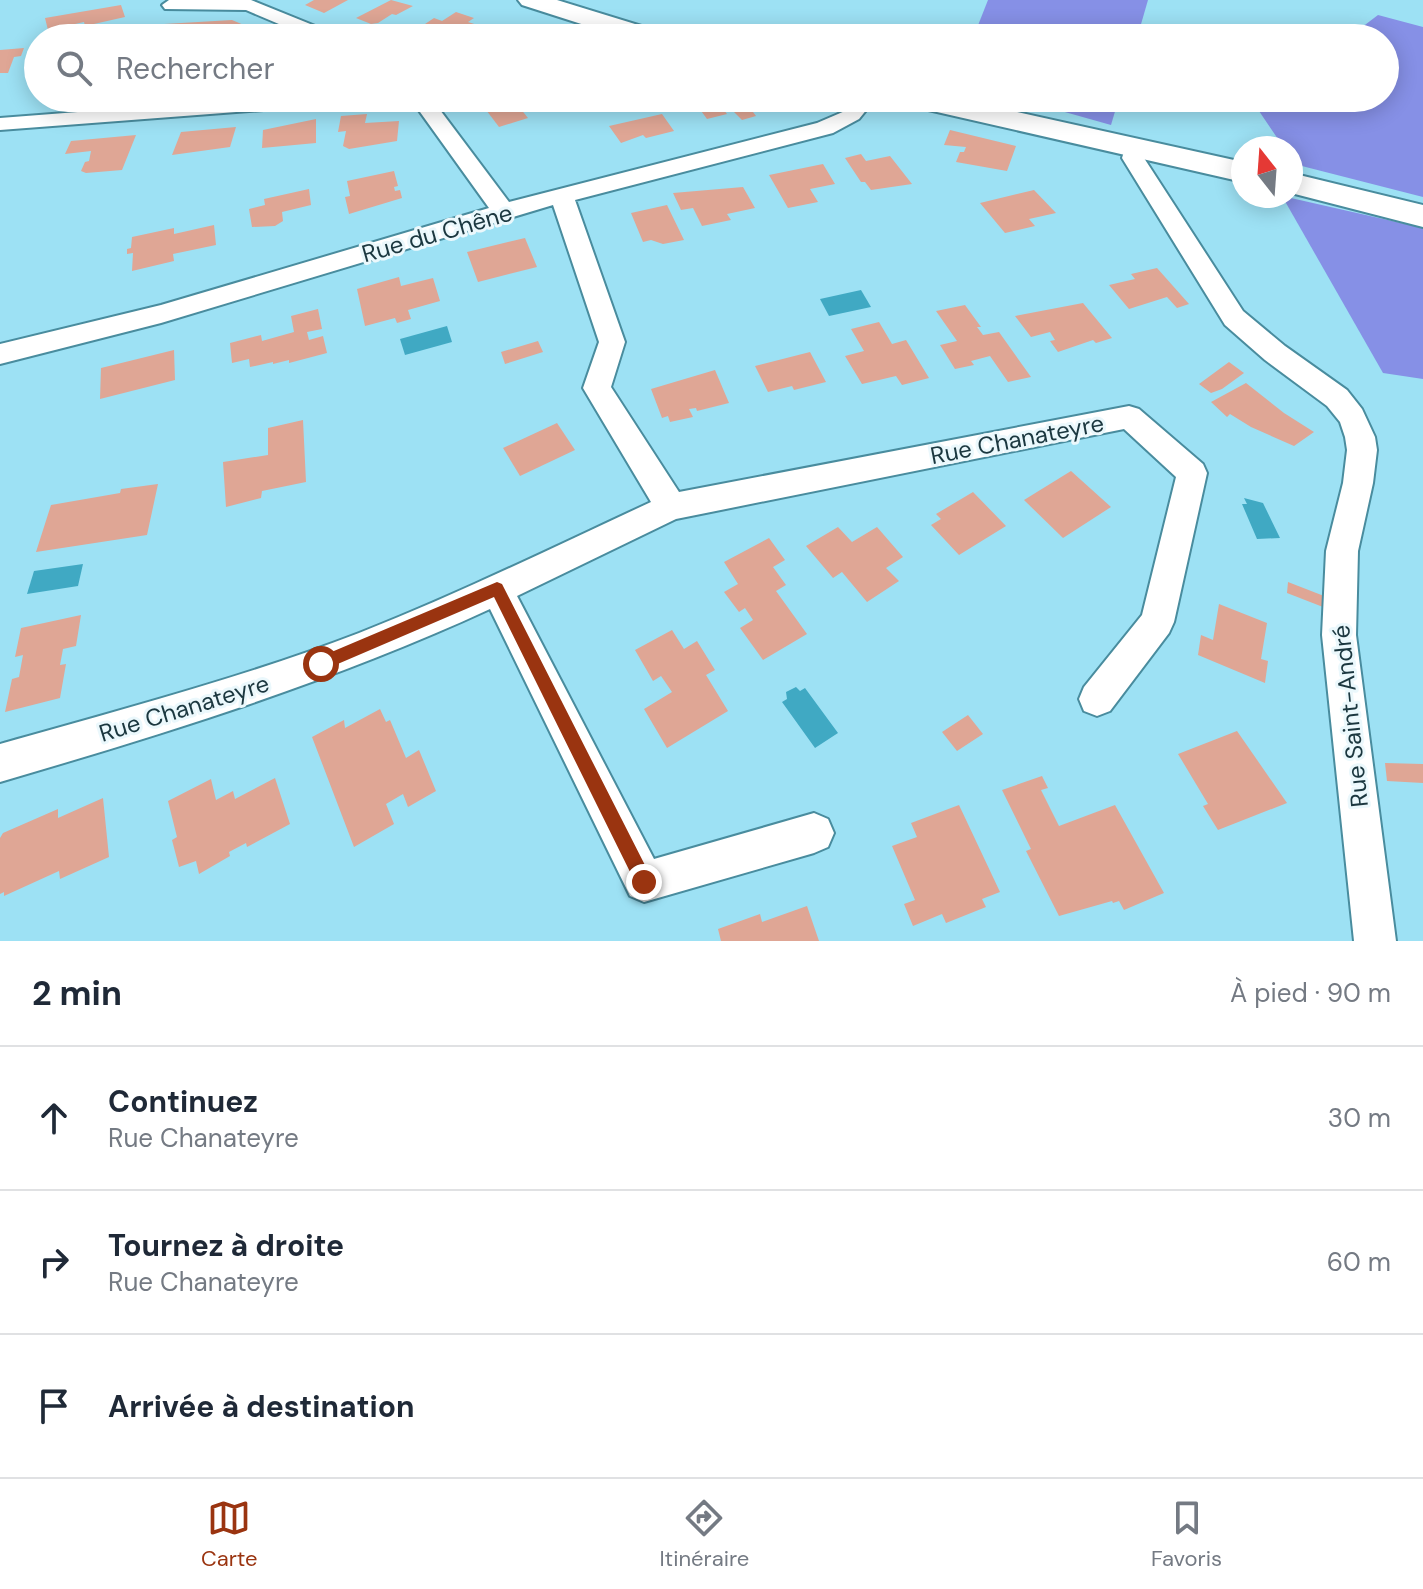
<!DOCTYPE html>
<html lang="fr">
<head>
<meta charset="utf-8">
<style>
  body { margin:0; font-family:"DM Sans",sans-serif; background:#f2f2f3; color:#1f2937 }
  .compass { position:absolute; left:1231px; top:136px; width:72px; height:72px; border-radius:50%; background:#fff; box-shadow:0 4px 20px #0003; rotate:343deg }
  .stop { position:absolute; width:24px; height:24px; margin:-18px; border:6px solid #9a3410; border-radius:50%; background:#fff }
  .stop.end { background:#9a3410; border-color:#fff; box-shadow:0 2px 8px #0008 }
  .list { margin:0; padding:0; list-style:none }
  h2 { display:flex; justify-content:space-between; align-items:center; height:104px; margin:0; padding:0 32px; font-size:34px }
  h2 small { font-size:26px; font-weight:400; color:#747a83 }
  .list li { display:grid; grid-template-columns:52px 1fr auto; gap:24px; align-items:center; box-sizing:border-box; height:144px; padding:0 32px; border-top:2px solid #e0e1e3 }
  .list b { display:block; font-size:30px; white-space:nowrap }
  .list p { margin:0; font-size:26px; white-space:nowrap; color:#747a83 }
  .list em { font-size:26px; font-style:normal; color:#747a83 }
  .icon { flex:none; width:44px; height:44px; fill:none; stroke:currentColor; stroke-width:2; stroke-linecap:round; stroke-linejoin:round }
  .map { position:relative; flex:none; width:1423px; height:941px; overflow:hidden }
  .search { position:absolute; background:#fff; box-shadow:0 4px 20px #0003; left:24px; right:24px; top:24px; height:88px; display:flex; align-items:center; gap:20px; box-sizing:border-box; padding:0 28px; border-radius:44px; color:#747a83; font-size:30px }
  .sheet { height:536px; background:#fff }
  nav { display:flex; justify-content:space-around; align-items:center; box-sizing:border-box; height:112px; border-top:2px solid #e0e1e3; background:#fff; font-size:22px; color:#747a83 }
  nav a { display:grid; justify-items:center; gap:4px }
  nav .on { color:#9a3410 }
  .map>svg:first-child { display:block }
</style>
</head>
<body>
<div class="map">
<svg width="1423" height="941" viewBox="0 0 1423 941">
  <rect width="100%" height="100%" fill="#9de1f4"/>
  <g fill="#8690e6">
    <polygon points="988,0 1148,0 1137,38 973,38"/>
    <polygon points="1378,15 1423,27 1423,197 1294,164 1291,148 1284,148 1259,111 1229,98 1385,98 1385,38 1361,38 1357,31"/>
    <polygon points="1015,98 1119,98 1111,125"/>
    <polygon points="1282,196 1423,228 1423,379 1383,373"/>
  </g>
  <g fill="#40a9c3">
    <polygon points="861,290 871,307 829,316 820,299"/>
    <polygon points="447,326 452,342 405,355 400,339"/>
    <polygon points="1244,498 1263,503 1280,538 1257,539 1242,504 1247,504"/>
    <polygon points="83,564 78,586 27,594 34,571"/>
    <polygon points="796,687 800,691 805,688 838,733 815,748 782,702 787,699 786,692"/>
  </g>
  <g fill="#dfa695">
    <polygon points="314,0 348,0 324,13 305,5"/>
    <polygon points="391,0 413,6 396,15 392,14 378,23 371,24 356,18"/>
    <polygon points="121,5 125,17 85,26 84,22 48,30 45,18"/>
    <polygon points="456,12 474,18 468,22 487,28 471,38 451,38 453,36 444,33 432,36 416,30 434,18 442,21"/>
    <polygon points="232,20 251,28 234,37 218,31 207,32 205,37 147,37 152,28 164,24"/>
    <polygon points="24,48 21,56 14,57 8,73 0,73 0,50"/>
    <polygon points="477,98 512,98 528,118 499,127"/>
    <polygon points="702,98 758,98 766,109 753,112 756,116 742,120 726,104 720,105 727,114 707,119 696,104 702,103"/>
    <polygon points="367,114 365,123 399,121 397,141 349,149 343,146 346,131 338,132 341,116"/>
    <polygon points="662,114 674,131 646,138 643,135 621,143 609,126"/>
    <polygon points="316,119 316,143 262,148 263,130"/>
    <polygon points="236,127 230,147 172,155 181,132"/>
    <polygon points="950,130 1016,146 1007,171 956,162 960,152 964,152 966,147 944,145"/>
    <polygon points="136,135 122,170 86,173 81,171 85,162 89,161 91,151 65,154 71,141"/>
    <polygon points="861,154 866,161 890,156 912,184 871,190 865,182 861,182 845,158"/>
    <polygon points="823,164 835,184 810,189 818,202 788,208 769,175"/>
    <polygon points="394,171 398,186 394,187 395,191 400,190 402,198 349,214 345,197 350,196 347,181"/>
    <polygon points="743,187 755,208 727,214 731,220 702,226 693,208 681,210 673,193"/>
    <polygon points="309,189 311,205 282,212 283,221 275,226 252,227 249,209 265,205 264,199"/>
    <polygon points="1034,190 1056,213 1029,219 1035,226 1005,233 980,203"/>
    <polygon points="667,205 684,240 663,244 651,240 643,242 631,213"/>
    <polygon points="214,225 216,245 173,254 174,261 132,271 133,253 127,254 127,249 131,248 132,237 174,228 174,234"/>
    <polygon points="525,238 537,267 478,282 467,252"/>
    <polygon points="1157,268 1189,304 1177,308 1167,297 1129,309 1109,285 1135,279 1131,274"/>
    <polygon points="399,277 401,286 433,278 440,301 408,310 411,319 397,323 395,318 365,326 357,289"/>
    <polygon points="1083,303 1112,338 1096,343 1093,340 1058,352 1050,341 1055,340 1050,332 1031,337 1015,316"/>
    <polygon points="965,305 981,327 977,327 983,335 999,332 1031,377 1008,382 990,356 971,361 974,365 955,369 940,345 957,341 936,311"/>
    <polygon points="318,309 322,329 307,332 309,340 323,336 327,353 289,363 289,360 273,364 273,362 250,367 249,359 232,363 230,343 261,335 262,341 294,332 291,316"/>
    <polygon points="879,322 892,344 906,340 929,378 902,385 896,376 862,384 845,356 864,351 851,329"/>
    <polygon points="538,341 543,352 505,364 501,352"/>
    <polygon points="174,350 175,380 100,399 101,368"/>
    <polygon points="810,352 826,382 794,390 792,386 768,392 755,366"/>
    <polygon points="1229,362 1244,373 1222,389 1211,393 1199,384"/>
    <polygon points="715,370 729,403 697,411 696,408 689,409 693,417 670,422 668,416 662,418 651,389"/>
    <polygon points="1246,383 1284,413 1314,432 1294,446 1251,427 1230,414 1227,417 1211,402"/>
    <polygon points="303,420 306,482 262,491 261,498 226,507 223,462 268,455 268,428"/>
    <polygon points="557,423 575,450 520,476 503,448"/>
    <polygon points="1071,471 1111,507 1063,538 1024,500"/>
    <polygon points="158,484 147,535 36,552 51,505 120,493 121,489"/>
    <polygon points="973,492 1006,526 959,555 931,525 941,519 936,514"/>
    <polygon points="838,527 852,542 877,527 903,557 886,568 899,581 867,602 842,572 833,578 806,546"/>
    <polygon points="769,538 785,560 773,567 786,585 776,591 807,634 763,660 740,628 753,620 745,608 739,612 724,592 738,584 724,562"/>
    <polygon points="1288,582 1324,596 1323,607 1287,593"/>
    <polygon points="1219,604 1267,623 1261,659 1268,661 1265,683 1198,655 1201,635 1213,640"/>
    <polygon points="81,615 76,646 63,649 60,665 66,664 60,698 5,712 12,679 19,677 23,655 15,657 21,628"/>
    <polygon points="672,630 684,649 697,641 715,670 706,675 728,711 667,748 644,709 672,692 661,676 653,681 635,650"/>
    <polygon points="380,709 386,722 390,720 406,758 419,750 436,791 408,807 403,794 386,804 394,824 354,847 312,737 344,720 345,728"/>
    <polygon points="968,715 983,734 957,751 942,732"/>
    <polygon points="1237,731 1287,803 1218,830 1203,806 1208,804 1178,754"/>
    <polygon points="1385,763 1423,764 1423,783 1387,781"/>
    <polygon points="1042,776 1048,788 1041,790 1059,826 1115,805 1164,893 1124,910 1119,901 1113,903 1112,901 1059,916 1026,851 1031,849 1002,790"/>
    <polygon points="275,778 290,824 247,847 246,843 229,852 230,856 199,874 196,861 179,867 172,840 177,837 168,801 211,779 216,800 233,791 235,799"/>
    <polygon points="103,798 109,857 60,879 59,871 4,896 4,892 0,894 0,838 3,833 58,809 58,818"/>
    <polygon points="959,805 1000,892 982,899 986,907 946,923 942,914 913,926 904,904 915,900 892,846 917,837 911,823"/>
    <polygon points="807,906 819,941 721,941 718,929 760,914 762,922"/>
  </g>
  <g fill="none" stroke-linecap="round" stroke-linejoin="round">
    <g stroke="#498c9e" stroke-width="4">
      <g id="minor">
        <polygon points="169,0 251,0 335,34 338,38 312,38 246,10 165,9 162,5"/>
        <polygon points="260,98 352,98 342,104 0,130 0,118"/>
        <path d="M410,98H431L509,202L817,123L845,111L855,98H876L859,119L833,133L575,200L625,342L611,387L679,492L1129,406L1139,409L1203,464L1207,473L1174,622L1169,633L1110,711L1097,716L1084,711L1079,699L1084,687L1142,615L1176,477L1124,429L676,519L517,596L654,859L814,813L828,819L834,833L828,847L814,853L644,902L630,896L490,609C332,682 167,733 0,782V744C120,710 242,678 359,633C458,594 554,547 651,502L583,388L599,342L553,205L161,323L0,364V344L161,305L489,208Z"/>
        <polygon points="1135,140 1146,147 1144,158 1243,311 1285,346 1347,390 1362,409 1375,437 1377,450 1373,483 1358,551 1356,635 1396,941 1354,941 1322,635 1326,551 1343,483 1347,450 1345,437 1340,422 1327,406 1265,360 1225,325 1122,158 1127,142"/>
      </g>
    </g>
    <g stroke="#498c9e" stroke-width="4">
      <g id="secondary">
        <polygon points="518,0 557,0 661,32 665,38 625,38 522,5"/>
        <polygon points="901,98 954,98 1243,162 1243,182 915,107 905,104"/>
        <polygon points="1291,173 1423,205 1423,227 1291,193"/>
      </g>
    </g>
    <use href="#minor" fill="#fff" fill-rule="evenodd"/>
    <use href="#secondary" fill="#fff" fill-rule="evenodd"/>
  </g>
  <polygon fill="#9a3410" points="497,582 502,584 650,875 653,882 650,888 644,890 638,888 494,597 326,669 315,669 315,659"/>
  <g text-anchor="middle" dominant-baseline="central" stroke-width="6" stroke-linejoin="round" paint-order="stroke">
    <g font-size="24" fill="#1b373f" stroke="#ebf8fc">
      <text transform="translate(437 233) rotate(-16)">Rue du Chêne</text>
      <text transform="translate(1017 439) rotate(-11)">Rue Chanateyre</text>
      <text transform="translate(184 708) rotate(-17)">Rue Chanateyre</text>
      <text transform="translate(1350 716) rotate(-96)">Rue Saint-André</text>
    </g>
  </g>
</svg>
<svg class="compass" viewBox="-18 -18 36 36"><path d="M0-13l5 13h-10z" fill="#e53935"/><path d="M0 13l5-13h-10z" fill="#747a83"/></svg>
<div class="stop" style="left:321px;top:664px"></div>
<div class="stop end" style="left:644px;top:882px"></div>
<div class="search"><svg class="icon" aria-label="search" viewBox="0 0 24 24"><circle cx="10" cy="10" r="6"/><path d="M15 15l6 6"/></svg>Rechercher</div>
</div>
<section class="sheet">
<h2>2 min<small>À pied · 90 m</small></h2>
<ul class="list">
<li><svg class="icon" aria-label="ahead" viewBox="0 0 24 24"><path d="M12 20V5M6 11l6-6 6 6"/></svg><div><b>Continuez</b><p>Rue Chanateyre</p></div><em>30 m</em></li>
<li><svg class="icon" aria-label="right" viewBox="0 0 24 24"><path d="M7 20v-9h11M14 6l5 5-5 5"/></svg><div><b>Tournez à droite</b><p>Rue Chanateyre</p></div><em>60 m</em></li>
<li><svg class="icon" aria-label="arrive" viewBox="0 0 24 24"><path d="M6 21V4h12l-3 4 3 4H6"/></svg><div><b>Arrivée à destination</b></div></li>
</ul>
</section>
<nav>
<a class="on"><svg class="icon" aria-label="map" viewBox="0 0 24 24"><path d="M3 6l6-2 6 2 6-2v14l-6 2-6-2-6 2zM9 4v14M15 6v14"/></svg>Carte</a>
<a><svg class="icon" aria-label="directions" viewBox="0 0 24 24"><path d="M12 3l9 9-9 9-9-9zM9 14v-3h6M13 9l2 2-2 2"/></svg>Itinéraire</a>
<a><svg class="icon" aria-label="saved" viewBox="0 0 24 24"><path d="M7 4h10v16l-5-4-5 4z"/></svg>Favoris</a>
</nav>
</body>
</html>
